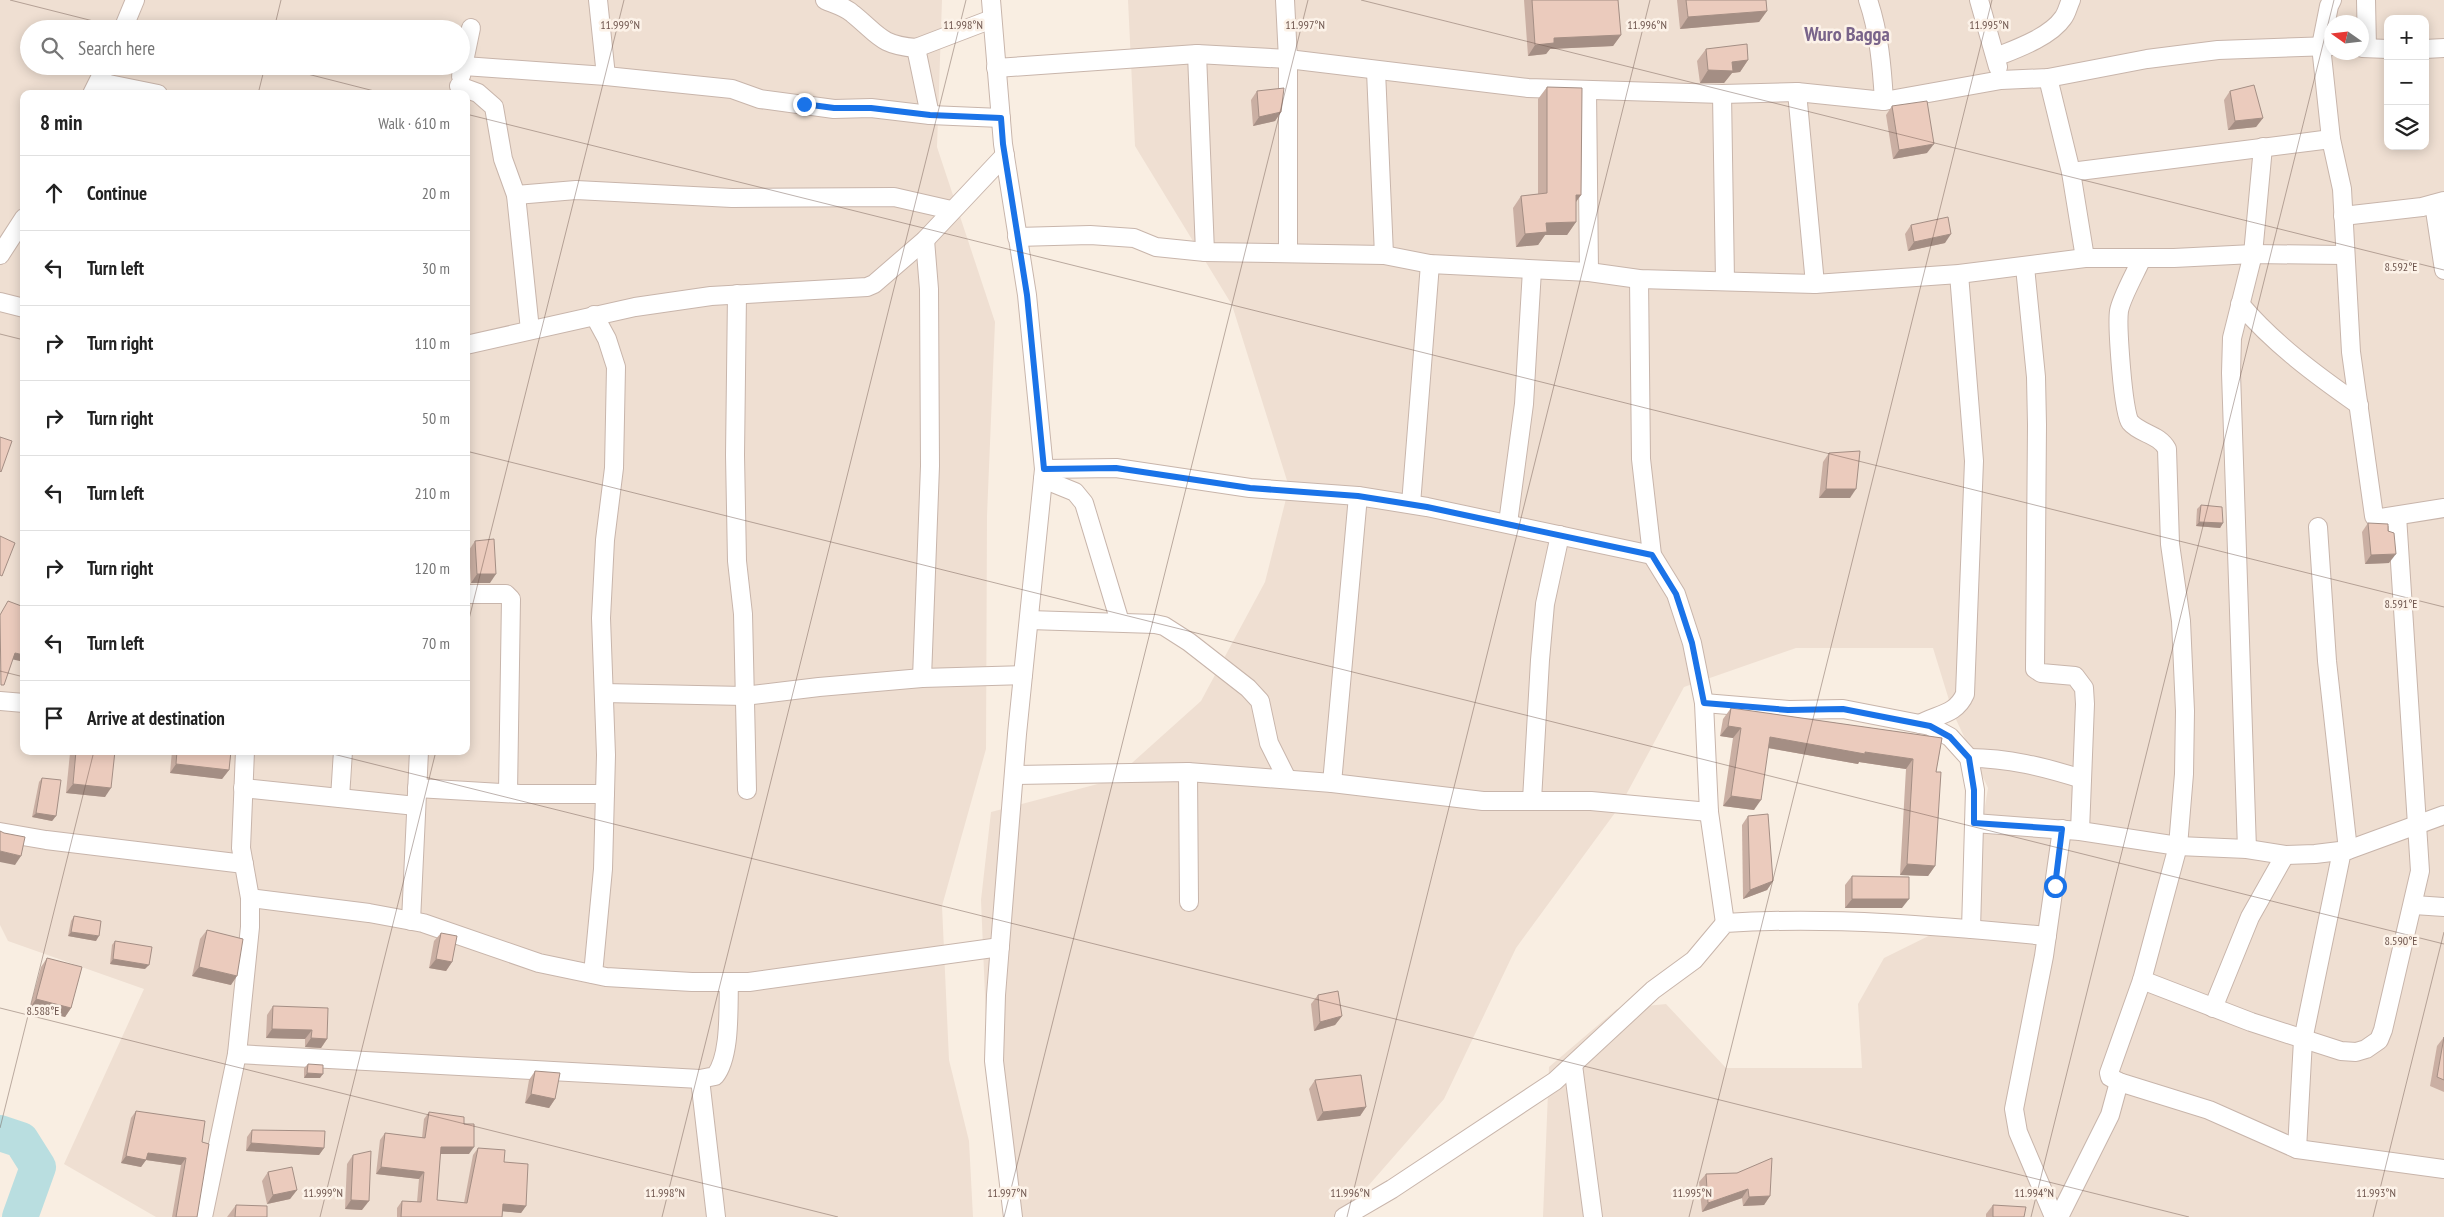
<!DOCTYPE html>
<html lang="en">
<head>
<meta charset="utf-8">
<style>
  body { margin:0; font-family:"PT Sans Narrow",sans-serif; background:#f2f2f2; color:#222 }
  .controls { position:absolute; right:15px; top:15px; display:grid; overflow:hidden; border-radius:10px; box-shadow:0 2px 12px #0003 }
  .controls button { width:45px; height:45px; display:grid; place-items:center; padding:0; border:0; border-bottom:1px solid #e0e0e0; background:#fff; color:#222; font:25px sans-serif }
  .compass { position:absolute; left:2324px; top:15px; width:45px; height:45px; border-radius:50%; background:#fff; box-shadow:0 2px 12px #0003; rotate:284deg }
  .stop { position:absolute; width:15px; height:15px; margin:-11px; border:4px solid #1a73e8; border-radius:50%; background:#fff }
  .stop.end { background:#1a73e8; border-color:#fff; box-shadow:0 1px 5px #0008 }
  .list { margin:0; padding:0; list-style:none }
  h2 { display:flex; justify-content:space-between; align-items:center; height:65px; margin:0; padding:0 20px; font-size:21px }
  h2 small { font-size:16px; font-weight:400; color:#767676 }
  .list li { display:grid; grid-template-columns:32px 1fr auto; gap:15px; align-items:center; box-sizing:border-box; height:75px; padding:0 20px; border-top:1px solid #e0e0e0 }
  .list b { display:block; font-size:19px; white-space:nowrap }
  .list em { font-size:16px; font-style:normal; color:#767676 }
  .icon { flex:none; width:28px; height:28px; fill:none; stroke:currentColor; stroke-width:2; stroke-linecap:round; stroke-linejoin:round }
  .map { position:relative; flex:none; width:2444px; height:1217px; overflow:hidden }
  .search { position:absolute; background:#fff; box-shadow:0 2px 12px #0003; left:20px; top:20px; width:450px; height:55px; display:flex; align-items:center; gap:12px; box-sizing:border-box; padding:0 18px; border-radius:28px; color:#767676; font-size:19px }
  .panel { position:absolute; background:#fff; box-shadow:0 2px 12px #0003; left:20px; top:90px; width:450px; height:665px; border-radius:10px }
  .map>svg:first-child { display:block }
</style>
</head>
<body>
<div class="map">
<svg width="2444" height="1217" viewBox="0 0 2444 1217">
  <rect width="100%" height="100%" fill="#f9eee2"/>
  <g fill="#efdfd2" fill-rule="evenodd">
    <path d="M0,0H942L937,147L995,322L987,516L986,749L942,906L949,1060L969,1141L973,1217H156L64,1164L144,989L8,941L0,925ZM29,29H461V66H29ZM24,94H466V751H24Z"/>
    <path d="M1128,0H2444V1217H1543L1549,1067L1617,1009L1666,1004L1726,1068H1862L1858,1004L1884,958L1967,917L1988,788L1953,713L1933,648H1796L1684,687L1620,806L1516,948L1444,1099L1348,1209L1336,1217H1005L987,1043L981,900L991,812L1113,780L1201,701L1265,582L1289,487L1232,305L1135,146ZM2388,19H2425V146H2388ZM2332,22H2362V52H2332Z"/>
  </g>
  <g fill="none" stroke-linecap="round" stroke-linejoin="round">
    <polyline stroke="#b9dee0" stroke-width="36" points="0,1133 21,1140 38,1167 20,1217"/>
    <g stroke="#c8b5ab" stroke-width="20">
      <g id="minor">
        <polyline points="598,0 606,76"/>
        <path d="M825,0C834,4 846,7 853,14C879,35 880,45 916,48L992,19"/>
        <polyline points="991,0 1003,144 1027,295 1044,469 1017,734 996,995 994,1061 1013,1217"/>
        <polyline points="1285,0 1288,59 1288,253"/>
        <path d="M1868,0C1879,32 1882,67 1884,101"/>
        <polyline points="1979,0 1998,67"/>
        <polyline points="2332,0 2329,6 2321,46 2331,139 2342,189 2351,352 2374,516 2381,518 2444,508"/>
        <polyline points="2366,0 2367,48"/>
        <polyline points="123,29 135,0"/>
        <polyline points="916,48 930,115"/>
        <polyline points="2362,48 2388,49"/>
        <polyline points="2425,49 2444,48"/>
        <polyline points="1197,54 1205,252"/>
        <path d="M1996,57C2016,49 2050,37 2063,18C2067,13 2068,6 2071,0"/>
        <polyline points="464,66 606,76 732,89 760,99 834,109 871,108 930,115 1001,118"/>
        <polyline points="996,68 1197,54 1288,59 1528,88 1722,94 1797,92 1884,101 2001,80 2048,78 2147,59 2218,50 2332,46"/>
        <polyline points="1376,71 1384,255"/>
        <polyline points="461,76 471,28"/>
        <polyline points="2048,78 2071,172 2085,258"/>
        <polyline points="99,82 158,94"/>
        <polyline points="459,86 478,93 494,107 503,159 516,195 530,330"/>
        <polyline points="1587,90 1589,272"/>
        <polyline points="1797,92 1815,284"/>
        <polyline points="92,94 106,66"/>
        <polyline points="1722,94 1725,281"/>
        <polyline points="2071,172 2331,139"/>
        <polyline points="516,195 576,190 732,198 894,197 951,210"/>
        <polyline points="2434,204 2444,270"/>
        <polyline points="2343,216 2422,207 2444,201"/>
        <polyline points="1017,237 1090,235 1134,238 1156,247 1205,252 1384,255 1430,264 1589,272 1639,279 1815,284 1959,274 2085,258 2174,258 2253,254 2344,255"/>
        <polyline points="0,255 24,218"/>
        <path d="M2142,258C2136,272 2121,298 2119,311C2117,325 2123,414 2130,422C2140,434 2159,434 2167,449L2170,544L2181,621L2185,711L2184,774L2178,846L2142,980L2109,1073L2110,1077L2119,1082L2209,1110L2297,1149L2444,1169"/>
        <polyline points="2025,267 2036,377 2037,425 2035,669 2041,673 2075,676 2084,688 2085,704 2080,831"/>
        <polyline points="1639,279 1641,459 1652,555 1676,594 1692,643 1704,703 1709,812 1725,923"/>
        <polyline points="737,294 735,455 737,561 743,614 747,790"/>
        <polyline points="0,302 24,308"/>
        <path d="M2240,304C2274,344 2316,375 2359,405"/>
        <polyline points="466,345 635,307 711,296 867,287 874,284 925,240 1005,155"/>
        <polyline points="1044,469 1116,468 1250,488 1358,496 1427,507 1652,555"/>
        <polyline points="1043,479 1075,492 1084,503 1120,622"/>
        <polyline points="1411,504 1430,264"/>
        <polyline points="1508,523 1524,404 1532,270"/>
        <polyline points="2318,527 2327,661 2348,850"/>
        <polyline points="466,594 506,594 511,599 508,793"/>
        <polyline points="1029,620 1155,624 1164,626 1189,642 1248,688 1260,701 1269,743 1287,779"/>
        <polyline points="922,678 930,466 929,289 925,240"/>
        <polyline points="604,693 744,696 819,687 922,678 1023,675"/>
        <polyline points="0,701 24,703"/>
        <polyline points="1704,703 1789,710 1843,709 1930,726 1950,737 1969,758 1975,790 1971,929"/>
        <path d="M1920,724C1937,714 1956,715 1965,694L1974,461L1959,274"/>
        <path d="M1969,758C2008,758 2044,767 2082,779"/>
        <polyline points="1188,772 1189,902"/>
        <polyline points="1015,775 1188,772 1332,783 1483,801 1591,801 1709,812"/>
        <polyline points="1332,783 1358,496"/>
        <polyline points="243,788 416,806"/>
        <polyline points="417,788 520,794 605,794"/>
        <polyline points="340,798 343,751"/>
        <polyline points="1532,800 1540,660 1545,604 1560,535"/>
        <polyline points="1974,823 2080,831 2178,846 2247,849 2285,855 2315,854 2348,850 2444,815"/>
        <polyline points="0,832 46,840 244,864"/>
        <polyline points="2247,849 2231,373 2232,338 2253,254 2263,147"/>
        <polyline points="250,898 369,913 423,923 539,963 606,977 692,982 749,982 1000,947"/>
        <polyline points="2414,905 2444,907"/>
        <polyline points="411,921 419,751"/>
        <polyline points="593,974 603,869 606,755 601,618 605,540 614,468 616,367 607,339 594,315"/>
        <polyline points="2142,980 2251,1022 2341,1051 2356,1052 2366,1049 2379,1040 2383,1030 2420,871 2397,516"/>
        <polyline points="2213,1008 2250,917 2285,855"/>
        <path d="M237,1054L700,1079L715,1076C731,1056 728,1008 729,982"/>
        <polyline points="1573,1065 1593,1217"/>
        <polyline points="700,1079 716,1217"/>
        <polyline points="2297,1149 2303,1040 2342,851"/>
        <polyline points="203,1217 237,1054 250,927 250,898 241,848 245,751"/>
        <path d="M1344,1217L1392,1189L1555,1081L1653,990L1694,960L1725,923C1833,916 1940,926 2047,936"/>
        <polyline points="2054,1217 2018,1132 2014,1109 2044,956 2062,829"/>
        <polyline points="2059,1217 2110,1115 2119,1082"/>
      </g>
    </g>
    <use href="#minor" stroke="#fff" stroke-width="18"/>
  </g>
  <g fill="#caafa3">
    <polygon points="1524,0 1618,0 1621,35 1613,46 1550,49 1546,54 1528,56"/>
    <polygon points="1677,0 1766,0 1767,11 1759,22 1680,29"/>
    <polygon points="1706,49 1748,60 1740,72 1732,73 1724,83 1700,83 1697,61"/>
    <polygon points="1547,87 1581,195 1576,202 1576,222 1567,235 1545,235 1538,245 1516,247 1513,208 1521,196 1538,194 1538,99"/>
    <polygon points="1257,91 1281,112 1275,121 1253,126 1251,100"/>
    <polygon points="2230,91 2263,118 2256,127 2228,130 2224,100"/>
    <polygon points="1892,106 1927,153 1893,159 1886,115"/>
    <polygon points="1911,225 1945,243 1908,251 1905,234"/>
    <polygon points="1829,453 1850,498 1819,498 1823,462"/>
    <polygon points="2201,505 2223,523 2220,528 2196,526 2197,509"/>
    <polygon points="2368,523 2388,531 2389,563 2365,564 2362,532"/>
    <polygon points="475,541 490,583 471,583 469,550"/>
    <polygon points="1731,708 1942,738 1936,772 1935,866 1928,876 1900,875 1906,769 1859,762 1858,764 1768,748 1754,810 1723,806 1733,738 1720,736 1723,719"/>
    <polygon points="71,751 115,751 105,797 66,793 70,753"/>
    <polygon points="172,751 231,751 229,770 222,779 170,773"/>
    <polygon points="42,778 56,816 52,821 32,817 39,782"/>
    <polygon points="1748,816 1773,881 1767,890 1743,899 1742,825"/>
    <polygon points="1852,876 1902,908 1845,908 1845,885"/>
    <polygon points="74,916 96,941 68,936 71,921"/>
    <polygon points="207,930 231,985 192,976 200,939"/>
    <polygon points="441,933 452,962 446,971 429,968 434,941"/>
    <polygon points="115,941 145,969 110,964 112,945"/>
    <polygon points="47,958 71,1008 65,1017 30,1008 41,967"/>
    <polygon points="1318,995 1342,1016 1335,1025 1314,1031 1311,1004"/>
    <polygon points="273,1006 327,1039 321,1048 305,1047 305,1039 266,1038 267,1015"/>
    <polygon points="2444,1037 2444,1092 2430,1086 2437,1046"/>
    <polygon points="308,1064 320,1078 304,1078 304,1068"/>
    <polygon points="535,1071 555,1099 549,1108 525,1103 529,1080"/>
    <polygon points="1315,1080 1366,1107 1360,1116 1317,1121 1309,1089"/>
    <polygon points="136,1111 202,1142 197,1217 172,1217 181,1165 146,1160 141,1167 121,1163 131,1118"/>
    <polygon points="429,1112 464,1124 469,1154 440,1154 437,1200 464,1203 473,1155 478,1148 504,1162 526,1206 521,1213 503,1211 502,1217 397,1217 397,1208 402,1201 417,1202 419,1179 376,1174 380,1140 385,1133 422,1138 424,1119"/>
    <polygon points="252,1130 324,1148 319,1155 246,1151 247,1137"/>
    <polygon points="353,1155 362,1210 345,1209 347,1164"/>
    <polygon points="268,1172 297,1190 290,1199 267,1204 262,1181"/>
    <polygon points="1706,1174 1770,1196 1764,1205 1743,1206 1742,1198 1702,1212 1699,1182"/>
    <polygon points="236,1205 267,1217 227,1217"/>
    <polygon points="1993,1205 2024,1217 1986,1217 1986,1214"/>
  </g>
  <g fill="#a48e84">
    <polygon points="1767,11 1759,22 1680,29 1688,17"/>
    <polygon points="1621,35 1613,46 1550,49 1546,54 1528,56 1535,45 1554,38"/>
    <polygon points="1748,60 1740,72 1732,73 1724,83 1700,83 1708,70 1732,62"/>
    <polygon points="1281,112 1275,121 1253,126 1259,117"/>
    <polygon points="2263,118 2256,127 2228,130 2235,121"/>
    <polygon points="1934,144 1927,153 1893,159 1899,150"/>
    <polygon points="1576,195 1581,195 1572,207"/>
    <polygon points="1576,222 1567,235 1545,235 1538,245 1516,247 1525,234 1546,223"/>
    <polygon points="1951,234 1945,243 1908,251 1914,242"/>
    <polygon points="1826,489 1856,489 1850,498 1819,498"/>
    <polygon points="2199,522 2223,523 2220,528 2196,526"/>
    <polygon points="2396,554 2389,563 2365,564 2371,555"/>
    <polygon points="477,574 496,574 490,583 471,583"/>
    <polygon points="15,653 24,655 24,662 11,659"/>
    <polygon points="1728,726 1741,728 1733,738 1720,736"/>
    <polygon points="1770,737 1865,752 1913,759 1906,769 1859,762 1858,764 1763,747"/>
    <polygon points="176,764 229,770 222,779 170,773"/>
    <polygon points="73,784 111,788 105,797 66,793"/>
    <polygon points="1731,796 1761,800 1754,810 1723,806"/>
    <polygon points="36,813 56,816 52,821 32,817"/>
    <polygon points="0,851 21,856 15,865 0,862"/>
    <polygon points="1907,864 1935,866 1928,876 1900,875"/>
    <polygon points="1773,881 1767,890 1743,899 1750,890"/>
    <polygon points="1852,899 1909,899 1902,908 1845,908"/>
    <polygon points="71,932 99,936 96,941 68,936"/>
    <polygon points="113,959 149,965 145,969 110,964"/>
    <polygon points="436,959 452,962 446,971 429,968"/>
    <polygon points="199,967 237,976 231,985 192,976"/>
    <polygon points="36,999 71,1008 65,1017 30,1008"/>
    <polygon points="1342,1016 1335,1025 1314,1031 1320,1022"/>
    <polygon points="272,1029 312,1030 305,1039 266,1038"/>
    <polygon points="311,1038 327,1039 321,1048 305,1047"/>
    <polygon points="307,1073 323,1074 320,1078 304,1078"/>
    <polygon points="531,1094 555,1099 549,1108 525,1103"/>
    <polygon points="1366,1107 1360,1116 1317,1121 1323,1112"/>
    <polygon points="251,1143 324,1148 319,1155 246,1151"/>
    <polygon points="441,1147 474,1147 469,1154 436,1154"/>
    <polygon points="148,1153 186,1158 181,1165 146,1160 141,1167 121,1163 126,1156"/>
    <polygon points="381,1167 424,1172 419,1179 376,1174"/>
    <polygon points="1748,1189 1742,1198 1702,1212 1708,1203"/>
    <polygon points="297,1190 290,1199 267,1204 273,1195"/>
    <polygon points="1770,1196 1764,1205 1743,1206 1749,1197"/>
    <polygon points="351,1200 369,1201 362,1210 345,1209"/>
    <polygon points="503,1204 526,1206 521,1213 499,1211"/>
  </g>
  <g fill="#ebcbbd" stroke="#a48e84">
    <polygon points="1532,0 1618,0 1621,35 1554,38 1554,43 1535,45"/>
    <polygon points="1686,0 1766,0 1767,11 1688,17"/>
    <polygon points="1747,44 1748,60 1732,62 1733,71 1708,70 1706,49"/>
    <polygon points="2254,85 2263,118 2235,121 2230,91"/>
    <polygon points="1547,87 1582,88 1581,195 1576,195 1576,222 1546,223 1547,232 1525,234 1521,196 1547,193"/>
    <polygon points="1284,88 1281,112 1259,117 1257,91"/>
    <polygon points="1927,101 1934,144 1899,150 1892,106"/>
    <polygon points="1948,217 1951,234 1914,242 1911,225"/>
    <polygon points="0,437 12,441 1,472 0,471"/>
    <polygon points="1860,451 1856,489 1826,489 1829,453"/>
    <polygon points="2201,505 2222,507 2223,523 2199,522"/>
    <polygon points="2368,523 2388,524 2388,531 2394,533 2396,554 2371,555"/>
    <polygon points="0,536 15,543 2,576 0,575"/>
    <polygon points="494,539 496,574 477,574 475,541"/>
    <polygon points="8,601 24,607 24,655 15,653 4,685 1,685 0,615"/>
    <polygon points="1731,708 1942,738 1936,772 1941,772 1935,866 1907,864 1913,759 1865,752 1865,754 1770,737 1761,800 1731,796 1741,728 1728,726"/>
    <polygon points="76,751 115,751 111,788 73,784"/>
    <polygon points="177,751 231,751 229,770 176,764"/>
    <polygon points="42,778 61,780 56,816 36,813"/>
    <polygon points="1768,814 1773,881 1750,890 1748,816"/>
    <polygon points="0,831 4,833 25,837 21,856 0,851"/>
    <polygon points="1852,876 1909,877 1909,899 1852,899"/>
    <polygon points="74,916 101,921 99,936 71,932"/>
    <polygon points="207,930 243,939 237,976 199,967"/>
    <polygon points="441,933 457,936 452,962 436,959"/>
    <polygon points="115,941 152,947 149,965 113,959"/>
    <polygon points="47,958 82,967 71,1008 36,999"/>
    <polygon points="1338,991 1342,1016 1320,1022 1318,995"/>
    <polygon points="273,1006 328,1008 327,1039 311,1038 312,1030 272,1029"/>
    <polygon points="2444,1037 2444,1080 2437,1077"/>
    <polygon points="308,1064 323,1065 323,1074 307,1073"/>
    <polygon points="535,1071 560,1073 555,1099 531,1094"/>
    <polygon points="1361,1075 1366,1107 1323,1112 1315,1080"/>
    <polygon points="136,1111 205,1121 202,1142 209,1144 197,1217 176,1217 186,1158 148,1153 146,1160 126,1156"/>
    <polygon points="429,1112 464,1117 464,1124 474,1124 474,1147 441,1147 437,1200 467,1203 478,1148 505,1150 504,1162 528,1164 526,1206 503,1204 502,1217 401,1217 402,1201 421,1202 424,1172 381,1167 385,1133 425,1138"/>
    <polygon points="252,1130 325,1131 324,1148 251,1143"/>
    <polygon points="371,1151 369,1201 351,1200 353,1155"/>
    <polygon points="1772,1158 1770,1196 1749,1197 1748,1189 1708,1203 1706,1174 1737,1173"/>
    <polygon points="292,1167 297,1190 273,1195 268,1172"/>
    <polygon points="236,1205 267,1206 267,1217 235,1217"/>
    <polygon points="1993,1205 2026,1207 2024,1217 1993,1217"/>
  </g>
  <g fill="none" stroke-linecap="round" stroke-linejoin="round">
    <polyline stroke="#1a73e8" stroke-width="6" points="804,104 834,108 871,108 930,115 1001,118 1003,144 1027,295 1044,469 1116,468 1250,488 1358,496 1427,507 1652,555 1676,594 1692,643 1704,703 1788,710 1843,709 1930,726 1950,737 1969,758 1974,790 1974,823 2062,829 2055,886"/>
  </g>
  <path fill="none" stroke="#6d544c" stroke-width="1" stroke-opacity="0.45" d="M10,0L125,29M1361,0L2444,270M274,29L281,0M276,66L386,94M258,94L265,66M466,114L2444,607M0,334L24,340M466,451L2444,944M466,631L624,0M0,671L24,677M321,751L2189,1217M0,1008L838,1217M0,1128L94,751M320,1217L436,751M662,1217L966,0M1004,1217L1308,0M1347,1217L1650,0M1689,1217L1992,0M2031,1217L2334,0M2373,1217L2444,932"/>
  <g text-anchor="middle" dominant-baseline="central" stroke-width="5" stroke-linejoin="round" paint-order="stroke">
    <g font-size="20" font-weight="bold" fill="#79648a" stroke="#fcf2e8">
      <text x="1847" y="34">Wuro Bagga</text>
    </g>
  </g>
  <g font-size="12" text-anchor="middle" fill="#6d544c" stroke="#fcf2e8" stroke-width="5" stroke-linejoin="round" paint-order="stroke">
    <text x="620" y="29">11.999°N</text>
    <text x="963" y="29">11.998°N</text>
    <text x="1305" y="29">11.997°N</text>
    <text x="1647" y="29">11.996°N</text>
    <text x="1989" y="29">11.995°N</text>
    <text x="2401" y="271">8.592°E</text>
    <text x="2401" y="608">8.591°E</text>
    <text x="2401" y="945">8.590°E</text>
    <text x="43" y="1015">8.588°E</text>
    <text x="323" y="1197">11.999°N</text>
    <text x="665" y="1197">11.998°N</text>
    <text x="1007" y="1197">11.997°N</text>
    <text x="1350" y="1197">11.996°N</text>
    <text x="1692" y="1197">11.995°N</text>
    <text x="2034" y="1197">11.994°N</text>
    <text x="2376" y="1197">11.993°N</text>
  </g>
</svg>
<div class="controls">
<button>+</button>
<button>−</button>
<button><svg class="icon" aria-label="layers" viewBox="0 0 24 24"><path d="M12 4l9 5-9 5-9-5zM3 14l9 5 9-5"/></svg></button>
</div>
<svg class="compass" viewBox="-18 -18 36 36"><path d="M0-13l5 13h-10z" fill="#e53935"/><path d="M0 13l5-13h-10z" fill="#767676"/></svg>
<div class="stop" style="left:2055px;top:886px"></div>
<div class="stop end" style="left:804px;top:104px"></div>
<div class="search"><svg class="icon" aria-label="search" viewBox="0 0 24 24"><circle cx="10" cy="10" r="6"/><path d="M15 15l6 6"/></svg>Search here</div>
<section class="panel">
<h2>8 min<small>Walk · 610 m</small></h2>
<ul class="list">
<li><svg class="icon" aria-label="ahead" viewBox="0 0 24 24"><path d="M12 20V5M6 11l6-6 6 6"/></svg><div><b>Continue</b></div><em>20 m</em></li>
<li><svg class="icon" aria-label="left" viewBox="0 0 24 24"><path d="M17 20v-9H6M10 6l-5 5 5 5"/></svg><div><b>Turn left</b></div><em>30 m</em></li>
<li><svg class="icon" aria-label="right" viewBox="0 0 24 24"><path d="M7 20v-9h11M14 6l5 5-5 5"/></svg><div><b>Turn right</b></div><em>110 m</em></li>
<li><svg class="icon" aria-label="right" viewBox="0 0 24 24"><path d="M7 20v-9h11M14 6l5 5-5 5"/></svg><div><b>Turn right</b></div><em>50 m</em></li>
<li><svg class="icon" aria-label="left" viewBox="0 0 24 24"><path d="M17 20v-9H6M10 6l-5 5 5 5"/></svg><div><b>Turn left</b></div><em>210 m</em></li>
<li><svg class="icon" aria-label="right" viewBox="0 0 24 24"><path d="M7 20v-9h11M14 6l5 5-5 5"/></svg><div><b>Turn right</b></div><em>120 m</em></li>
<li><svg class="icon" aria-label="left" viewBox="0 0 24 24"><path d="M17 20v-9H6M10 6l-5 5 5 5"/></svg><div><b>Turn left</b></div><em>70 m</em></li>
<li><svg class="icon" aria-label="arrive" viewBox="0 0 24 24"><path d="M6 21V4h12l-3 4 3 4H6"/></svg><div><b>Arrive at destination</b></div></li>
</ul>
</section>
</div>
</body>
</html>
